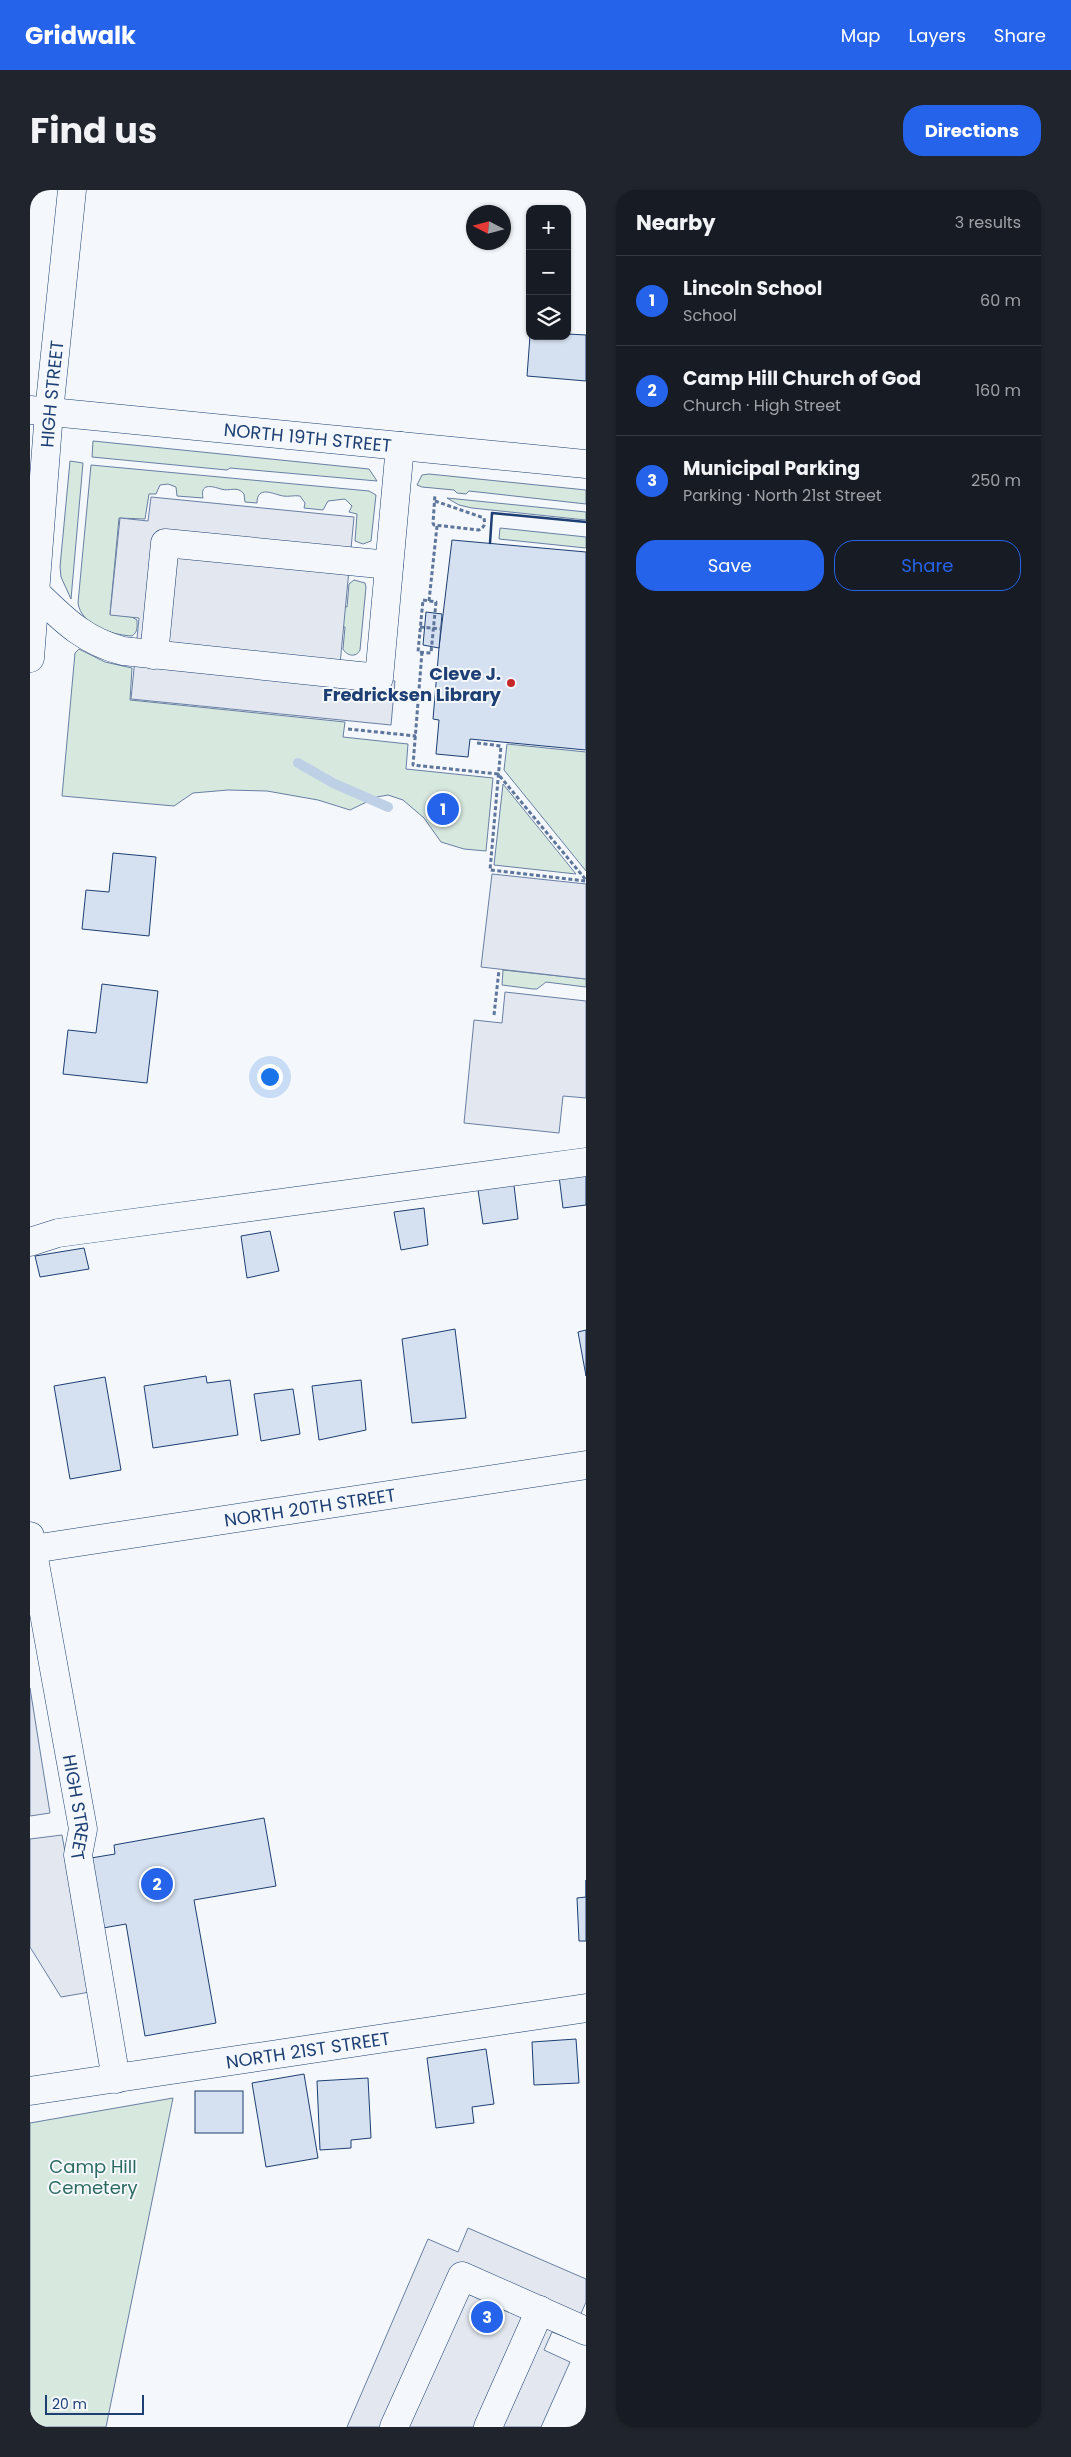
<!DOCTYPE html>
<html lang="en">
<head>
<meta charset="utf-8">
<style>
  body { margin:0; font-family:Poppins,sans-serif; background:#20242c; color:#f1f3f6 }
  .controls { position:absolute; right:15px; top:15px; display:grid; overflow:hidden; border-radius:10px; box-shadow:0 1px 4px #0004 }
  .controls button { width:45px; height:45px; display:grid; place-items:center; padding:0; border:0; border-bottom:1px solid #363941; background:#171b24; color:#f1f3f6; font:25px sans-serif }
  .compass { position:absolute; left:436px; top:15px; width:45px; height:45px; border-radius:50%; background:#171b24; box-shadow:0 1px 4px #0004; rotate:276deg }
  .scale { position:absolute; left:15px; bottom:12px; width:99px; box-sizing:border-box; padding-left:5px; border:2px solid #1d3f73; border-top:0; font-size:14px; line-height:18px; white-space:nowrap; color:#1d3f73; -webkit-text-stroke:4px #f4f7fb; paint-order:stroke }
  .you { position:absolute; left:239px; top:886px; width:18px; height:18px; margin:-12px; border:4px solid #fff; border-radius:50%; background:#1a73e8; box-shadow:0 0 0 8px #1a73e833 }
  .badge { display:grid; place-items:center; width:32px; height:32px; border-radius:50%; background:#2563eb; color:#fff; font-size:16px; font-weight:700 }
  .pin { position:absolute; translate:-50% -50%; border:2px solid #fff; box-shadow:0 1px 5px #0006 }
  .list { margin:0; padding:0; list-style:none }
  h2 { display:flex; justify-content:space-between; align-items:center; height:65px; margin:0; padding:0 20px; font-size:21px }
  h2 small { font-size:16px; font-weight:400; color:#9ea1a6 }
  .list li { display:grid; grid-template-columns:32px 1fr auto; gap:15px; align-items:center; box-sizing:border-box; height:90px; padding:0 20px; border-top:1px solid #363941 }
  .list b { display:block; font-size:19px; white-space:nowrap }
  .list p { margin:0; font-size:16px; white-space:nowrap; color:#9ea1a6 }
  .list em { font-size:16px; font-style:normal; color:#9ea1a6 }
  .actions { display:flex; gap:10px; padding:15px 20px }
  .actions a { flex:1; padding:11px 0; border:1px solid #2563eb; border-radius:20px; text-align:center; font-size:18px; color:#2563eb }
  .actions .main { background:#2563eb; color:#fff }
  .icon { flex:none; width:28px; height:28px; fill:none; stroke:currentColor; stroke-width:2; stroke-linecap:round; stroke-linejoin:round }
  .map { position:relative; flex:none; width:556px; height:2237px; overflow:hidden; border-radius:20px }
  header { display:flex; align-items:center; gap:30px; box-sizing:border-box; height:70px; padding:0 25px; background:#2563eb; color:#fff }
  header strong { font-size:24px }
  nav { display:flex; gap:28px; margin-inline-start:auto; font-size:18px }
  .intro { display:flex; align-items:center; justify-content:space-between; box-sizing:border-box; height:120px; padding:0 30px }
  h1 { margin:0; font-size:35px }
  .button { padding:12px 22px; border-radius:20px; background:#2563eb; color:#fff; font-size:18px; font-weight:700 }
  main { display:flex; gap:30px; padding:0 30px }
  aside { flex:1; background:#171b24; border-radius:20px; box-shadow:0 1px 4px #0004 }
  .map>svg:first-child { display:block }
</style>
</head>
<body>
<header>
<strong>Gridwalk</strong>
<nav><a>Map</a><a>Layers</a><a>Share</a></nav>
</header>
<div class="intro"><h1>Find us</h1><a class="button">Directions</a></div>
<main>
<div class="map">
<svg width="556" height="2237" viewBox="0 0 556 2237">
  <rect width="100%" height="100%" fill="#f4f7fb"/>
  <g fill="#d7e8df" stroke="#687fa3">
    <polygon points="63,251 339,279 347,291 200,278 197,280 62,267"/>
    <polygon points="40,271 53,273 41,409 31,387 30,377"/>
    <path d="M61,275L339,301L346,305L341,351L333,354L325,351L327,324L319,322L322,316L315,309L298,311L293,320L274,318L275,313L270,306C264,305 259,307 253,306C243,304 227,295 227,313L215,312L214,304C207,295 200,302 191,299C181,296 170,293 173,308L147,306L146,297L138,294L130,295L126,304H119L115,329L89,328L80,424L102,427L107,430C107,437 108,442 102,446C82,445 51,435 48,413Z"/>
    <polygon points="399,284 556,300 556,314 439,301 436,304 427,303 424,300 392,297 387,295 392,285"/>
    <polygon points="417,308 556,322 556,330 442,318 429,315"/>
    <polygon points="470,338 556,347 556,358 469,349"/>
    <path d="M324,390L335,393L336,397L330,460C326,468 317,466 313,459L315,437L164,423L166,402L317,417L319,394Z"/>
    <polygon points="49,459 75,472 102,478 100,510 315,532 313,547 378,554 376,579 463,588 456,661 434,659 411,652 394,628 373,610 358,605 347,607 320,620 288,610 237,601 198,600 163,603 144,616 32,606 45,463"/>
    <polygon points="477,554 556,562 556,681 474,580"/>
    <polygon points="473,594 546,684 464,675"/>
    <polygon points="473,780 556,789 556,797 516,792 507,799 503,799 472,795"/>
    <polygon points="143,1908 76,2237 0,2237 0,1933"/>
  </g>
  <g fill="#e3e8f0" stroke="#687fa3">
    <polygon points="121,307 324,327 309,485 365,491 361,535 101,509 109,428 80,425 90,328 118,331"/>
    <polygon points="462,684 556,694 556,789 451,777"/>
    <polygon points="475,802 556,811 556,908 533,906 529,943 434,933 444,830 472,833"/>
    <polygon points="0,1498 20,1623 0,1626"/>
    <polygon points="32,1645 60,1802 31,1807 0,1757 0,1649"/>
    <polygon points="438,2038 556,2089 556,2112 540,2149 522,2142 514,2160 540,2172 511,2237 317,2237 398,2049 428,2062"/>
  </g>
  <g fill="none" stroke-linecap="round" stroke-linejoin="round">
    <polyline stroke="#bed0e5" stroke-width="10" points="268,573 303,593 358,617"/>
  </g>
  <g fill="#d5e0f0" stroke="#1d3f73">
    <polygon points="537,144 556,145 556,191 497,186 500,146 537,146"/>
    <polygon points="422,350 556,362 556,560 440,549 438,567 406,564 409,530 403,529 409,458"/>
    <polygon points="396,422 412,424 409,458 393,455"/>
    <polygon points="83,663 126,667 119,746 52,739 56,700 79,702"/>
    <polygon points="72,794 128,801 117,893 33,884 38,840 66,843"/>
    <polygon points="556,980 556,1015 533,1018 529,986"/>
    <polygon points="483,987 488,1029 453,1034 447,993"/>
    <polygon points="394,1018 398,1055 371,1060 364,1022"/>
    <polygon points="240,1041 249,1081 217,1088 211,1046"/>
    <polygon points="54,1058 59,1079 10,1087 5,1066"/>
    <polygon points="425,1139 436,1228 382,1233 372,1149"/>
    <polygon points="556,1140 556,1186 548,1142"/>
    <polygon points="176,1186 177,1193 200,1190 208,1245 123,1258 114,1196"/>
    <polygon points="75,1187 91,1280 40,1289 24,1196"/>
    <polygon points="331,1190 336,1240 289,1250 282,1196"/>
    <polygon points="263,1199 270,1244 231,1251 224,1204"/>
    <polygon points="234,1628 246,1696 164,1710 186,1833 115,1846 96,1734 73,1738 61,1668 85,1664 84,1655"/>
    <polygon points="556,1690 556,1751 549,1751 547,1708 556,1707"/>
    <polygon points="546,1849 549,1893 504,1895 502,1852"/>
    <polygon points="456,1859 464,1914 442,1917 444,1933 406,1938 397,1868"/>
    <polygon points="274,1884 288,1968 236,1977 222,1893"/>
    <polygon points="338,1888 341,1948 321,1950 321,1958 290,1960 287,1891"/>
    <rect x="165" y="1901" width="48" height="42"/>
  </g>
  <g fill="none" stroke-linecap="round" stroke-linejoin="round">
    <g stroke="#1d3f73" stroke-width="29">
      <g id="minor">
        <path id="s1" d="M0,220L556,274"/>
        <path d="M6,403C34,430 54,451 93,461L349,488L370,256"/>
        <polyline points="124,465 135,353 359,375"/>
        <path id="s2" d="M0,468L19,222L42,0"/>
        <polyline points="0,1052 28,1043 556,972"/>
        <path id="s3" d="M0,1346L53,1639L48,1665L86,1889"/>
        <path id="s4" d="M3,1359L556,1275"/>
        <polyline points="364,2237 432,2086 556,2141"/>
        <polyline points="458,2237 510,2120"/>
      </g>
    </g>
    <g stroke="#1d3f73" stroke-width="29">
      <g id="major">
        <path id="s5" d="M0,1901L556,1818"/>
      </g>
    </g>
    <g stroke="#5e769c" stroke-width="3" stroke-dasharray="4 2.5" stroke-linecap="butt">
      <path d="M405,311L454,328C455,334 455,337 449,340L404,335L403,333L405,304"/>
      <polygon points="393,410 406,412 401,463 388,462"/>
      <polyline points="399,411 407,336"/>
      <polyline points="390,437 411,439"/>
      <polyline points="392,462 383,575 468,584 556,690"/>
      <polyline points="318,539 386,546"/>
      <polyline points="447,553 471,556 460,680 556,691"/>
      <polyline points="464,825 469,780"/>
    </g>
    <use href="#minor" stroke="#f4f7fb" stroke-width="28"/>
    <use href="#major" stroke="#f4f7fb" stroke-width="28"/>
    <polyline stroke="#1d3f73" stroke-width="2.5" points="460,353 462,323 556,332"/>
  </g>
  <circle fill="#c62828" stroke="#f4f7fb" stroke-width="2" cx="481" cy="493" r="5"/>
  <g text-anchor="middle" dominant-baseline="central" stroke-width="4" stroke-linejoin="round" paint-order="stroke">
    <g font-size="18" fill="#1d3f73" stroke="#f4f7fb">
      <text stroke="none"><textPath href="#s2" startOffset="265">HIGH STREET</textPath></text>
      <text stroke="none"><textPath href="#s1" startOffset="279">NORTH 19TH STREET</textPath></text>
      <text stroke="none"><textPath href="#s4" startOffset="280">NORTH 20TH STREET</textPath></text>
      <text stroke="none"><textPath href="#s3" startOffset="276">HIGH STREET</textPath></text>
      <text stroke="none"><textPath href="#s5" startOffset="281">NORTH 21ST STREET</textPath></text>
    </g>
    <g font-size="18" font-weight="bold" fill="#1d3f73" stroke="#f4f7fb" text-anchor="end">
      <text x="471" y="483">Cleve J.<tspan x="471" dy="21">Fredricksen Library</tspan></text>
    </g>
    <g font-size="18" fill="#2c6c60" stroke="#f4f7fb">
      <text x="63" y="1976">Camp Hill<tspan x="63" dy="21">Cemetery</tspan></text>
    </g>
  </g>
</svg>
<div class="controls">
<button>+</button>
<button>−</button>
<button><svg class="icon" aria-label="layers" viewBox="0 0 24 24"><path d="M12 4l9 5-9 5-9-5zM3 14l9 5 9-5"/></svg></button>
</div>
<svg class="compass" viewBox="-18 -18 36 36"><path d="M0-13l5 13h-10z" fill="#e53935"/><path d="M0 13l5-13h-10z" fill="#9ea1a6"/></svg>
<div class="scale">20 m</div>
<div class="you"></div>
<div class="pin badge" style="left:413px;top:619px">1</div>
<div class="pin badge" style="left:127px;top:1694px">2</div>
<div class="pin badge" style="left:457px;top:2127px">3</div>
</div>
<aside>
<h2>Nearby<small>3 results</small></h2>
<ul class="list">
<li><span class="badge">1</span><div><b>Lincoln School</b><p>School</p></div><em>60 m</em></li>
<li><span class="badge">2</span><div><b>Camp Hill Church of God</b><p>Church · High Street</p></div><em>160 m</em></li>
<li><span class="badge">3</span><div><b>Municipal Parking</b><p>Parking · North 21st Street</p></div><em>250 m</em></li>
</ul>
<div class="actions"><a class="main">Save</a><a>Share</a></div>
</aside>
</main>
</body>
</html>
